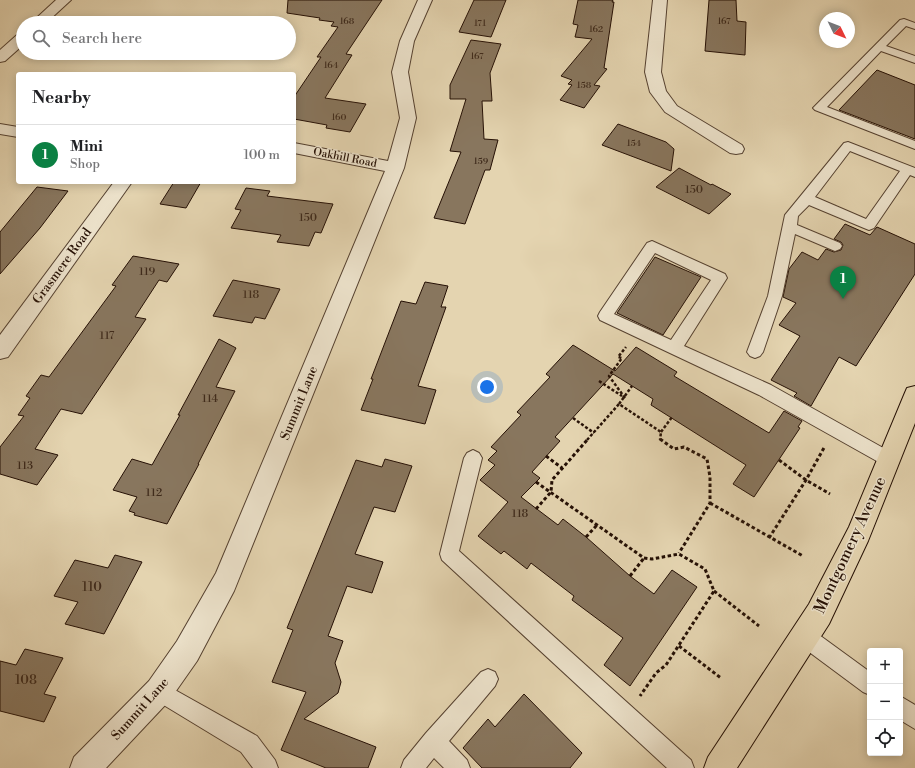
<!DOCTYPE html>
<html lang="en">
<head>
<meta charset="utf-8">
<style>
  body { margin:0; font-family:"Libre Bodoni",serif; background:#f2f2f2; color:#202124 }
  .controls { position:absolute; right:12px; bottom:12px; display:grid; overflow:hidden; border-radius:4px; box-shadow:0 2px 10px #0003 }
  .controls button { width:36px; height:36px; display:grid; place-items:center; padding:0; border:0; border-bottom:1px solid #e0e0e0; background:#fff; color:#202124; font:20px sans-serif }
  .compass { position:absolute; left:819px; top:12px; width:36px; height:36px; border-radius:50%; background:#fff; box-shadow:0 2px 10px #0003; rotate:133deg }
  .you { position:absolute; left:487px; top:387px; width:14px; height:14px; margin:-10px; border:3px solid #fff; border-radius:50%; background:#1a73e8; box-shadow:0 0 0 6px #1a73e833 }
  .badge { display:grid; place-items:center; width:26px; height:26px; border-radius:50%; background:#0b8043; color:#fff; font-size:13px; font-weight:700 }
  .pin { position:absolute; translate:-50% -33px; filter:drop-shadow(0 1px 2px #0008) }
  .pin::after { content:''; position:absolute; top:21px; width:14px; height:12px; background:inherit; clip-path:polygon(0 0,100% 0,50% 100%) }
  .list { margin:0; padding:0; list-style:none }
  h2 { display:flex; justify-content:space-between; align-items:center; height:52px; margin:0; padding:0 16px; font-size:17px }
  h2 small { font-size:13px; font-weight:400; color:#757577 }
  .list li { display:grid; grid-template-columns:26px 1fr auto; gap:12px; align-items:center; box-sizing:border-box; height:60px; padding:0 16px; border-top:1px solid #e0e0e0 }
  .list b { display:block; font-size:15px; white-space:nowrap }
  .list p { margin:0; font-size:13px; white-space:nowrap; color:#757577 }
  .list em { font-size:13px; font-style:normal; color:#757577 }
  .icon { flex:none; width:22px; height:22px; fill:none; stroke:currentColor; stroke-width:2; stroke-linecap:round; stroke-linejoin:round }
  .map { position:relative; flex:none; width:915px; height:768px; overflow:hidden }
  .search { position:absolute; background:#fff; box-shadow:0 2px 10px #0003; left:16px; top:16px; width:280px; height:44px; display:flex; align-items:center; gap:10px; box-sizing:border-box; padding:0 14px; border-radius:22px; color:#757577; font-size:15px }
  .panel { position:absolute; background:#fff; box-shadow:0 2px 10px #0003; left:16px; top:72px; width:280px; height:112px; border-radius:4px }
  .map>svg:first-child { display:block }
</style>
</head>
<body>
<div class="map">
<svg width="915" height="768" viewBox="0 0 915 768">
  <rect width="100%" height="100%" fill="#e4d4b0"/>
  <filter id="stains"><feTurbulence type="fractalNoise" baseFrequency=".005" numOctaves="4"/><feColorMatrix values="0 0 0 0 .2 0 0 0 0 .09 0 0 0 0 .02 0 0 0 .5 -.17"/></filter>
  <radialGradient id="worn" r=".72"><stop offset=".6" stop-color="#630" stop-opacity="0"/><stop offset="1" stop-color="#630" stop-opacity=".3"/></radialGradient>
  <g fill="#88765e" stroke="#251005">
    <polygon points="288,0 382,0 346,54 352,55 325,98 366,104 350,132 326,128 327,125 294,119 294,97 321,57 317,57 338,27 331,26 334,22 319,20 320,18 287,13"/>
    <polygon points="474,0 506,0 491,37 459,32"/>
    <polygon points="578,0 613,0 612,2 614,2 604,68 607,69 594,85 600,86 584,108 560,100 572,85 568,84 572,80 561,76 592,39 575,37 578,25 573,24"/>
    <polygon points="709,0 736,0 737,21 746,22 745,55 705,51"/>
    <polygon points="471,40 501,44 490,73 492,101 482,101 484,139 498,140 490,170 485,170 465,224 434,218 461,152 450,151 466,99 450,99 450,85"/>
    <polygon points="877,70 915,85 915,139 839,110"/>
    <polygon points="618,124 666,142 674,149 671,171 602,145"/>
    <polygon points="679,168 711,185 712,184 731,194 709,214 656,187"/>
    <polygon points="174,182 201,182 186,208 160,204"/>
    <polygon points="37,187 68,191 40,228 0,274 0,232"/>
    <polygon points="246,188 270,191 267,196 333,204 321,233 315,232 309,246 277,242 281,235 231,228 241,210 235,209"/>
    <polygon points="845,224 870,235 877,227 915,244 915,274 856,366 839,357 811,406 794,396 797,393 771,380 800,336 779,325 796,303 783,297 789,269 802,252 818,260 826,249 834,252 841,250 843,245 841,242 834,239"/>
    <polygon points="133,256 179,264 167,282 159,280 135,317 146,319 82,414 61,409 35,449 58,455 37,485 0,474 0,447 24,416 18,415 30,398 26,396 41,375 49,377 116,286 112,285"/>
    <polygon points="655,257 701,277 663,335 617,313"/>
    <polygon points="233,280 280,289 265,319 255,317 252,323 213,316"/>
    <polygon points="425,282 448,286 441,307 446,307 418,386 436,390 425,424 361,410 373,379 371,379 401,301 416,304"/>
    <polygon points="219,339 236,348 216,387 235,391 198,464 199,464 167,524 134,515 135,513 129,511 137,497 113,490 132,459 152,465 180,415 178,415"/>
    <polygon points="573,345 615,371 636,347 677,372 674,376 769,433 784,411 802,421 798,427 800,428 754,497 733,484 746,465 651,405 653,399 613,374 555,437 560,441 532,472 540,478 521,497 558,525 563,519 586,537 630,576 654,594 672,570 697,587 630,686 604,665 623,638 572,600 574,596 531,563 527,569 504,551 501,554 478,536 508,502 480,480 495,465 488,460 497,451 491,447 521,415 517,412 550,377 546,374"/>
    <polygon points="385,459 412,466 395,512 374,507 355,554 383,562 372,593 347,586 328,636 343,641 335,663 341,682 338,693 304,719 376,747 368,768 326,768 281,750 306,692 272,682 293,630 287,628 356,460 382,467"/>
    <polygon points="115,555 142,562 104,634 65,624 78,602 54,596 75,560 108,568"/>
    <polygon points="25,649 63,658 44,694 56,697 44,722 0,711 0,661 16,665"/>
    <polygon points="524,694 582,753 570,768 482,768 463,748 488,719 495,727"/>
  </g>
  <g fill="none" stroke-linecap="round" stroke-linejoin="round">
    <g stroke="#554130" stroke-width="2">
      <g id="lane">
        <polygon points="904,19 915,23 915,29 906,26 886,46 915,56 915,63 881,51 827,107 915,141 915,149 815,110 813,108 900,20"/>
        <path d="M848,142L915,168V177L910,175L874,228L869,230L864,228L809,205L798,216L797,225L840,243L842,246L840,249L835,251L795,234L782,296L763,352L760,356L755,358L750,356L747,352L768,296L785,215L844,143ZM850,151L900,171L866,219L815,197Z"/>
        <path d="M652,241L725,274L727,278L684,346L771,385L894,454L897,459L894,464L888,467L882,464L759,395L600,320L598,316L600,312L647,243ZM655,253L711,280L671,340L614,314Z"/>
        <polygon points="473,450 479,453 482,458 459,551 691,760 694,768 667,768 442,560 440,554 464,458 467,453"/>
        <polygon points="804,626 811,629 870,672 870,695 863,692 797,643 794,636 797,629"/>
        <polygon points="488,669 495,672 498,679 495,686 449,741 467,760 470,768 444,768 434,758 426,768 401,768 404,760 426,733 481,672"/>
        <polygon points="159,681 257,736 275,760 278,768 253,768 241,752 152,698 149,691 152,684"/>
        <polygon points="900,696 915,705 915,729 900,720"/>
      </g>
    </g>
    <g stroke="#554130" stroke-width="2">
      <g id="street">
        <polygon points="56,0 71,0 46,23 31,23"/>
        <polygon points="418,0 432,0 414,41 408,72 416,118 404,168 234,591 197,661 169,701 106,768 70,768 74,757 149,681 177,641 216,573 385,171 294,153 294,143 388,161 400,118 392,72 400,41"/>
        <polygon points="653,0 667,0 661,72 666,91 677,106 742,145 744,149 742,153 736,154 730,153 665,112 650,92 645,72"/>
        <polygon points="23,33 23,45 5,61 0,62 0,50 18,34"/>
        <polygon points="0,124 18,127 18,137 0,134"/>
        <polygon points="114,182 132,182 8,357 0,359 0,335"/>
      </g>
    </g>
    <g stroke="#251005" stroke-width="2">
      <polygon id="primary" points="915,386 915,423 868,541 829,624 737,768 704,768 708,757 809,604 849,527 904,395 907,388"/>
    </g>
    <g stroke="#251005" stroke-width="2.5" stroke-dasharray="3 2" stroke-linecap="butt">
      <polyline points="599,381 622,396"/>
      <polyline points="625,398 609,376 622,358 618,357 626,347"/>
      <polyline points="619,404 632,386"/>
      <polyline points="573,418 594,433"/>
      <polyline points="661,432 672,417"/>
      <polyline points="587,440 619,404 661,432 660,440"/>
    </g>
    <g stroke="#251005" stroke-width="3" stroke-dasharray="3.5 2.5" stroke-linecap="butt">
      <polyline points="660,439 674,449 684,447 707,459 710,477 710,503 679,553"/>
      <polyline points="546,456 562,468"/>
      <polyline points="779,460 806,480 830,494"/>
      <polyline points="536,482 644,558 652,559 679,554 705,569 714,591 666,665 656,673 640,696"/>
      <polyline points="710,503 803,556"/>
      <polyline points="536,509 551,492 552,480 588,439"/>
      <polyline points="586,537 597,525"/>
      <polyline points="769,538 806,480 825,446"/>
      <polyline points="630,576 644,558"/>
      <polyline points="714,591 759,626"/>
      <polyline points="679,646 721,678"/>
    </g>
    <use href="#lane" fill="#ede3cc" fill-rule="evenodd"/>
    <use href="#street" fill="#ede3cc" fill-rule="evenodd"/>
    <use href="#primary" fill="#e4d4b0" fill-rule="evenodd"/>
  </g>
  <g text-anchor="middle" dominant-baseline="central" stroke-width="3" stroke-linejoin="round" paint-order="stroke">
    <g font-size="9" fill="#3e2a1b">
      <text x="347" y="21">168</text>
      <text x="724" y="21">167</text>
      <text x="480" y="23">171</text>
      <text x="596" y="29">162</text>
      <text x="477" y="56">167</text>
      <text x="331" y="65">164</text>
      <text x="584" y="85">158</text>
      <text x="339" y="117">160</text>
      <text x="634" y="143">154</text>
      <text x="481" y="161">159</text>
    </g>
    <g font-size="11" fill="#251005" stroke="#ede3cc">
      <text transform="translate(345 158) rotate(11)">Oakhill Road</text>
    </g>
    <g font-size="11" fill="#3e2a1b">
      <text x="694" y="190">150</text>
      <text x="308" y="218">150</text>
      <text x="147" y="272">119</text>
      <text x="251" y="295">118</text>
      <text x="107" y="336">117</text>
      <text x="210" y="399">114</text>
      <text x="25" y="466">113</text>
      <text x="154" y="493">112</text>
      <text x="520" y="514">118</text>
    </g>
    <g font-size="13" fill="#251005" stroke="#ede3cc">
      <text transform="translate(62 266) rotate(-54)">Grasmere Road</text>
      <text transform="translate(299 403) rotate(-68)">Summit Lane</text>
      <text transform="translate(140 709) rotate(-48)">Summit Lane</text>
    </g>
    <g font-size="13" fill="#3e2a1b">
      <text x="92" y="587">110</text>
      <text x="26" y="680">108</text>
    </g>
    <g font-size="16" fill="#251005" stroke="#ede3cc">
      <text transform="translate(850 545) rotate(-65)">Montgomery Avenue</text>
    </g>
  </g>
  <rect width="100%" height="100%" filter="url(#stains)"/>
  <rect width="100%" height="100%" fill="url(#worn)"/>
</svg>
<div class="controls">
<button>+</button>
<button>−</button>
<button><svg class="icon" aria-label="locate" viewBox="0 0 24 24"><circle cx="12" cy="12" r="6"/><path d="M12 2v4M12 18v4M2 12h4M18 12h4"/></svg></button>
</div>
<svg class="compass" viewBox="-18 -18 36 36"><path d="M0-13l5 13h-10z" fill="#e53935"/><path d="M0 13l5-13h-10z" fill="#757577"/></svg>
<div class="you"></div>
<div class="pin badge" style="left:843px;top:299px">1</div>
<div class="search"><svg class="icon" aria-label="search" viewBox="0 0 24 24"><circle cx="10" cy="10" r="6"/><path d="M15 15l6 6"/></svg>Search here</div>
<section class="panel">
<h2>Nearby<small></small></h2>
<ul class="list">
<li><span class="badge">1</span><div><b>Mini</b><p>Shop</p></div><em>100 m</em></li>
</ul>
</section>
</div>
</body>
</html>
